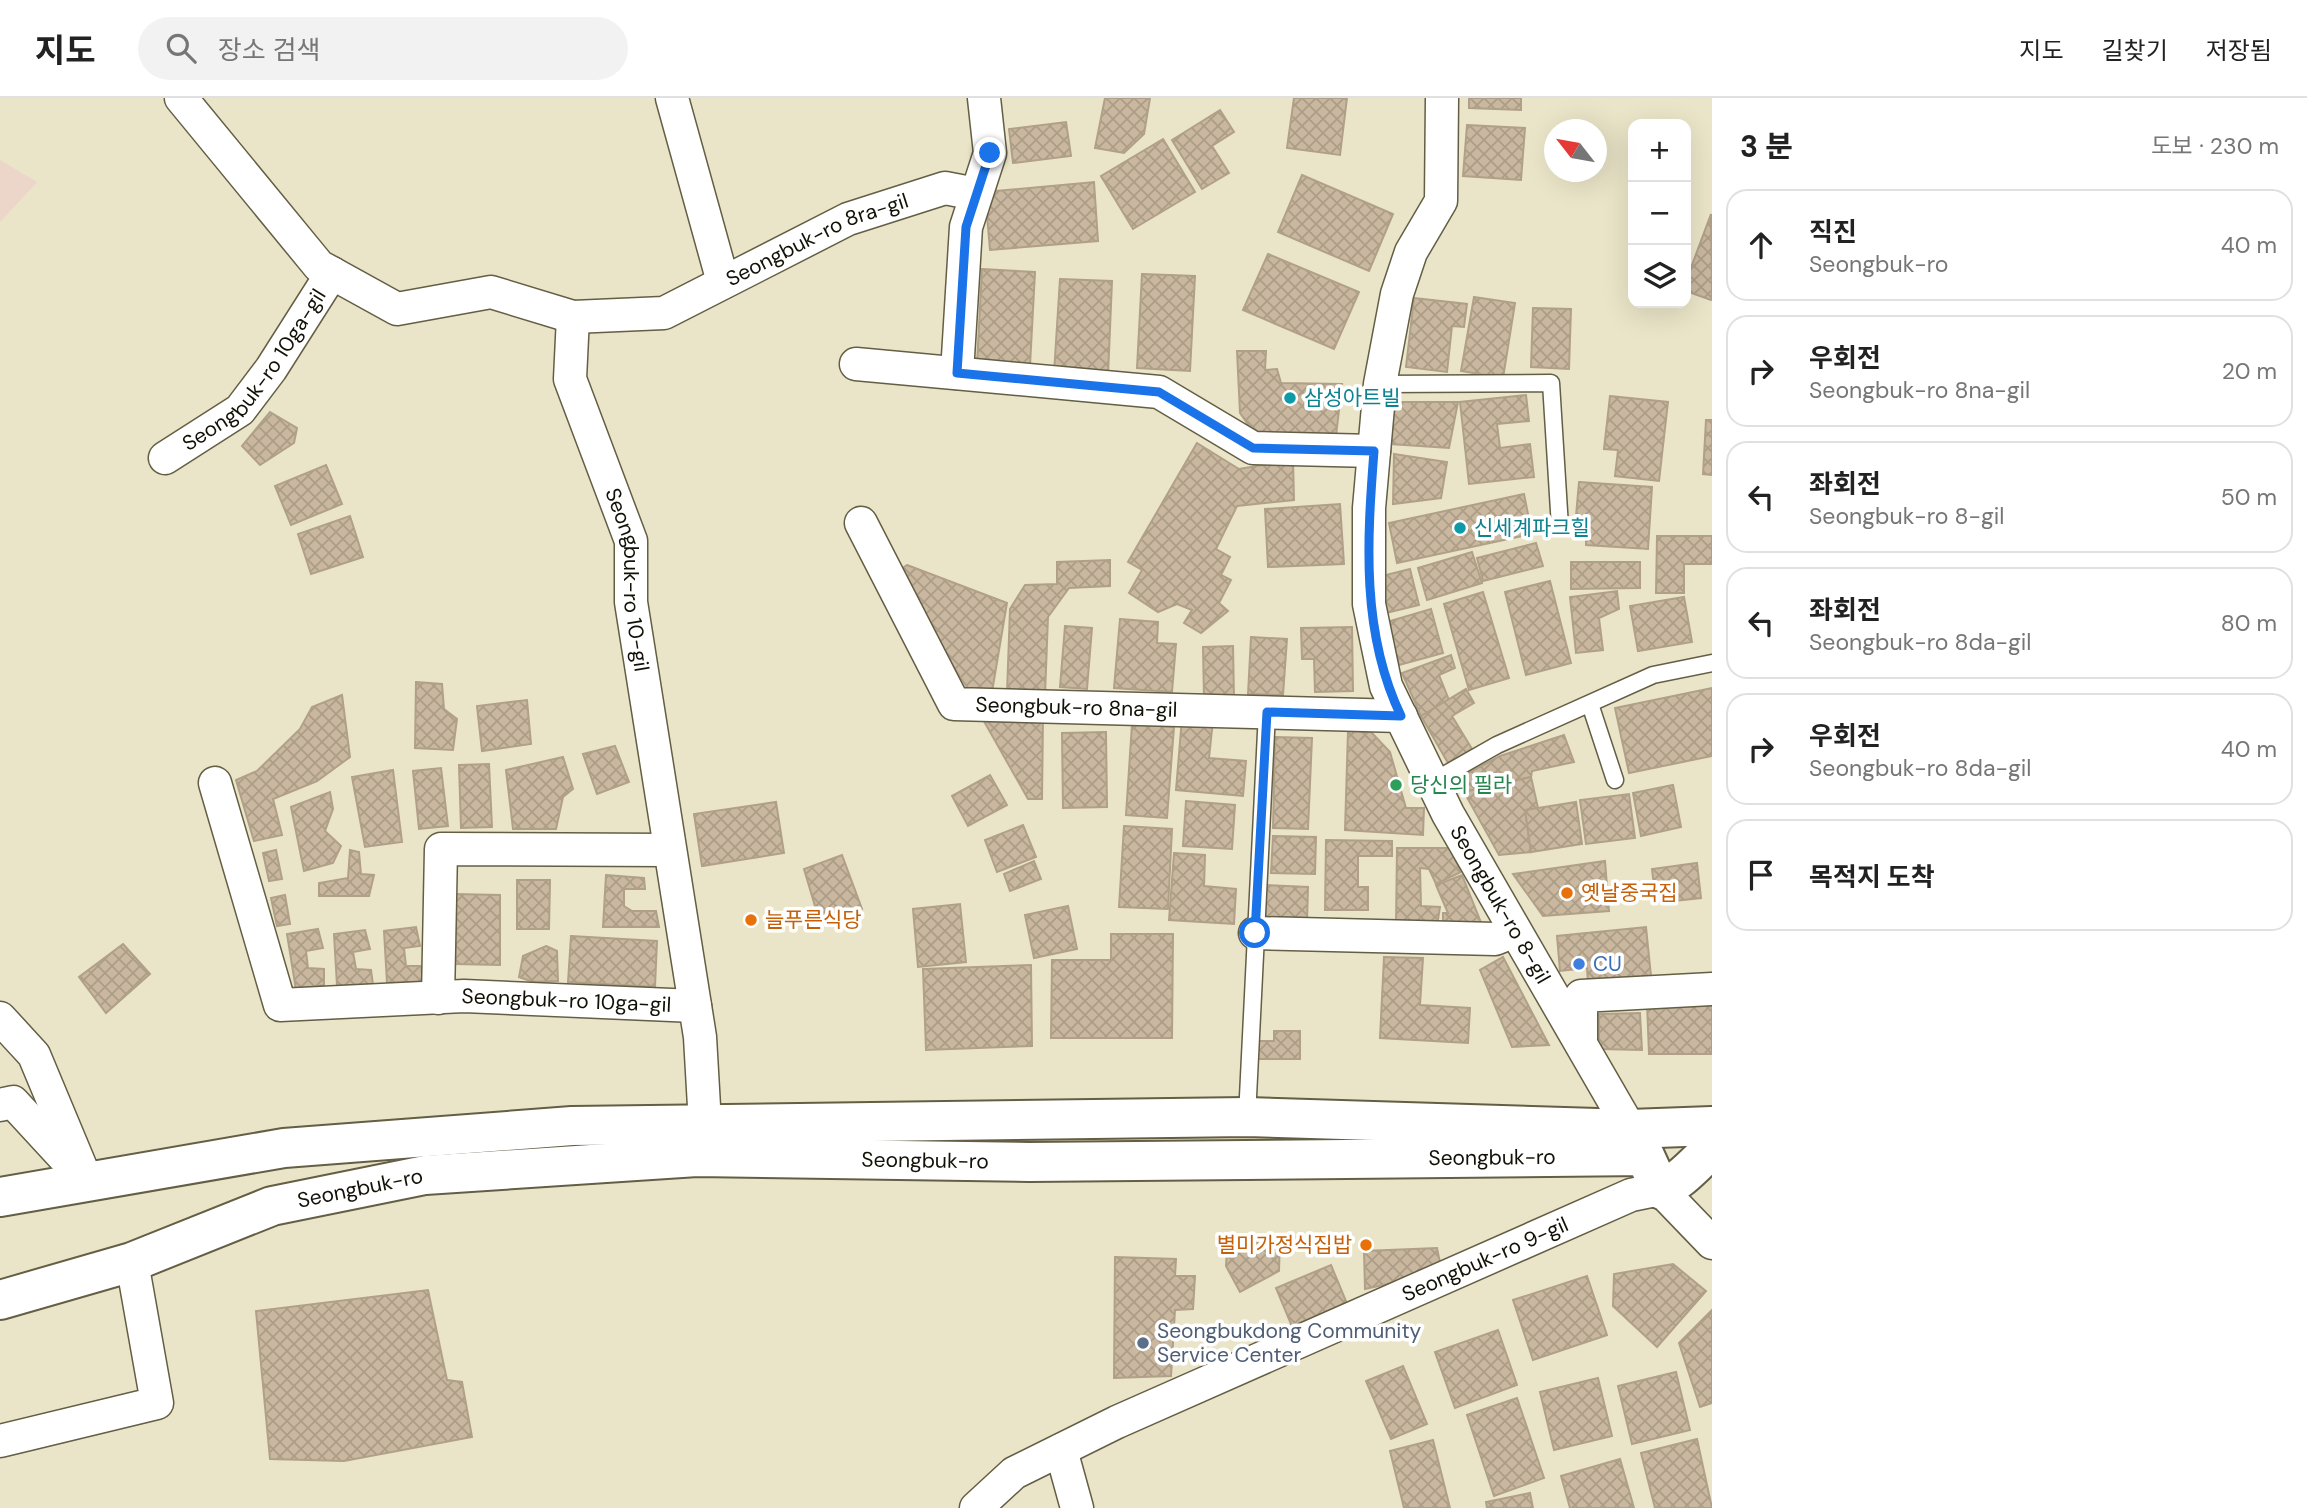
<!DOCTYPE html>
<html lang="ko">
<head>
<meta charset="utf-8">
<style>
  body { margin:0; font-family:"DM Sans","Noto Sans KR",sans-serif; background:#f2f2f2; color:#222 }
  .controls { position:absolute; right:21px; top:21px; display:grid; overflow:hidden; border-radius:14px; box-shadow:0 7px 28px #0002 }
  .controls button { width:63px; height:63px; display:grid; place-items:center; padding:0; border:0; border-bottom:2px solid #e0e0e0; background:#fff; color:#222; font:35px sans-serif }
  .compass { position:absolute; left:1544px; top:21px; width:63px; height:63px; border-radius:50%; background:#fff; box-shadow:0 7px 28px #0002; rotate:301deg }
  .stop { position:absolute; width:21px; height:21px; margin:-16px; border:5px solid #1a73e8; border-radius:50%; background:#fff }
  .stop.end { background:#1a73e8; border-color:#fff; box-shadow:0 2px 7px #0008 }
  .list { margin:0; padding:0; list-style:none }
  h2 { display:flex; justify-content:space-between; align-items:center; height:91px; margin:0; padding:0 28px; font-size:30px }
  h2 small { font-size:23px; font-weight:400; color:#767676 }
  .list li { display:grid; grid-template-columns:46px 1fr auto; gap:21px; align-items:center; box-sizing:border-box; height:112px; margin:0 14px 14px; padding:0 14px; border:2px solid #e0e0e0; border-radius:21px }
  .list b { display:block; font-size:26px; white-space:nowrap }
  .list p { margin:0; font-size:23px; white-space:nowrap; color:#767676 }
  .list em { font-size:23px; font-style:normal; color:#767676 }
  .icon { flex:none; width:38px; height:38px; fill:none; stroke:currentColor; stroke-width:2; stroke-linecap:round; stroke-linejoin:round }
  .map { position:relative; flex:none; width:1712px; height:1410px; overflow:hidden }
  header { display:flex; align-items:center; gap:42px; box-sizing:border-box; height:98px; padding:0 35px; background:#fff; border-bottom:2px solid #e0e0e0 }
  header strong { font-size:33px }
  nav { display:flex; gap:38px; margin-inline-start:auto; font-size:24px }
  .search { width:490px; height:63px; background:#f2f2f2; display:flex; align-items:center; gap:18px; box-sizing:border-box; padding:0 24px; border-radius:38px; color:#767676; font-size:26px }
  main { display:flex }
  aside { flex:1; background:#fff }
  .map>svg:first-child { display:block }
</style>
</head>
<body>
<header>
<strong>지도</strong>
<div class="search"><svg class="icon" aria-label="search" viewBox="0 0 24 24"><circle cx="10" cy="10" r="6"/><path d="M15 15l6 6"/></svg>장소 검색</div>
<nav><a>지도</a><a>길찾기</a><a>저장됨</a></nav>
</header>
<main>
<div class="map">
<svg width="1712" height="1410" viewBox="0 0 1712 1410">
  <defs>
    <pattern id="building-cross-hatch" width="8" height="8" patternUnits="userSpaceOnUse" patternTransform="scale(1.75)"><rect width="8" height="8" fill="#c9b89f"/><path d="M0 0l8 8M0 8l8-8" fill="none" stroke="#ac9d87"/></pattern>
  </defs>
  <rect width="100%" height="100%" fill="#eae5c8"/>
  <polygon fill="#ecd5c9" points="0,62 37,84 0,124"/>
  <g fill="url(#building-cross-hatch)" stroke="#b1a088" stroke-width="2">
    <polygon points="1105,0 1150,0 1144,36 1124,55 1095,50"/>
    <polygon points="1294,0 1347,0 1340,57 1287,50"/>
    <polygon points="1469,0 1521,0 1521,12 1469,10"/>
    <polygon points="1220,12 1234,34 1212,48 1229,75 1202,91 1172,42"/>
    <polygon points="1066,24 1071,58 1013,65 1009,31"/>
    <polygon points="1467,27 1525,30 1521,82 1463,78"/>
    <polygon points="1163,41 1195,94 1133,131 1101,78"/>
    <polygon points="1302,77 1393,116 1369,173 1278,134"/>
    <polygon points="1094,84 1098,143 990,152 985,94"/>
    <polygon points="1711,116 1712,200 1711,202 1686,193 1686,183"/>
    <polygon points="1268,156 1359,194 1334,251 1243,212"/>
    <polygon points="982,171 1035,174 1030,268 977,266"/>
    <polygon points="1142,176 1195,178 1190,273 1137,270"/>
    <polygon points="1060,181 1112,183 1108,278 1054,275"/>
    <polygon points="1474,199 1515,205 1503,280 1461,273"/>
    <polygon points="1414,200 1467,206 1464,229 1452,228 1447,274 1406,269"/>
    <polygon points="1533,210 1571,211 1569,271 1531,269"/>
    <polygon points="1237,253 1266,253 1265,272 1277,271 1281,285 1342,286 1336,338 1256,338 1240,315"/>
    <polygon points="1526,297 1529,323 1497,326 1500,350 1530,346 1534,379 1469,386 1460,304"/>
    <polygon points="1610,298 1668,304 1659,383 1615,378 1618,352 1604,351"/>
    <polygon points="1393,304 1458,304 1449,350 1390,346"/>
    <polygon points="270,314 297,330 294,345 260,367 242,348"/>
    <polygon points="1706,322 1712,322 1712,377 1703,376"/>
    <polygon points="1197,345 1239,371 1293,362 1294,402 1237,408 1216,451 1230,459 1221,477 1231,482 1219,505 1228,513 1201,535 1184,525 1192,512 1177,506 1158,514 1129,495 1142,472 1128,464"/>
    <polygon points="1394,356 1447,364 1441,400 1393,406"/>
    <polygon points="326,367 342,406 291,427 275,388"/>
    <polygon points="1579,384 1652,389 1648,451 1586,447 1586,430 1575,429"/>
    <polygon points="1524,396 1532,436 1397,465 1389,425"/>
    <polygon points="1340,406 1344,466 1268,469 1265,411"/>
    <polygon points="350,418 363,459 311,476 298,436"/>
    <polygon points="1657,438 1712,438 1712,466 1684,466 1684,495 1656,495"/>
    <polygon points="1536,445 1543,468 1483,483 1477,460"/>
    <polygon points="1472,454 1482,485 1427,502 1418,470"/>
    <polygon points="1110,462 1110,488 1069,490 1048,519 1045,597 1007,595 1010,511 1025,487 1057,486 1057,464"/>
    <polygon points="1571,464 1640,464 1640,490 1571,491"/>
    <polygon points="907,467 1007,505 992,594 969,592 908,502 898,473"/>
    <polygon points="1410,471 1419,507 1386,515 1378,479"/>
    <polygon points="1550,483 1571,565 1526,577 1505,494"/>
    <polygon points="1617,493 1619,511 1599,520 1603,552 1576,555 1570,499"/>
    <polygon points="1483,494 1509,580 1469,592 1444,506"/>
    <polygon points="1684,499 1692,544 1638,553 1630,508"/>
    <polygon points="1431,511 1443,555 1399,567 1387,524"/>
    <polygon points="1120,521 1158,524 1157,545 1176,546 1172,594 1114,590"/>
    <polygon points="1065,528 1092,530 1087,591 1060,589"/>
    <polygon points="1352,529 1353,593 1315,594 1314,561 1302,561 1301,530"/>
    <polygon points="1251,539 1287,541 1283,597 1248,596"/>
    <polygon points="1233,548 1234,600 1204,601 1203,549"/>
    <polygon points="1451,557 1455,570 1439,577 1449,602 1421,618 1402,575"/>
    <polygon points="416,584 442,586 444,611 457,621 453,652 415,650"/>
    <polygon points="1712,590 1712,658 1629,675 1615,610"/>
    <polygon points="1466,591 1474,605 1452,618 1472,651 1448,665 1421,618"/>
    <polygon points="342,597 350,659 317,683 273,701 282,737 254,743 236,682 257,673 300,631 312,609"/>
    <polygon points="527,602 531,646 482,653 477,608"/>
    <polygon points="981,618 1043,618 1042,701 1028,701"/>
    <polygon points="1182,620 1213,622 1209,660 1246,663 1243,698 1176,692"/>
    <polygon points="1132,626 1174,629 1167,720 1126,717"/>
    <polygon points="1348,633 1371,634 1390,654 1406,710 1424,710 1423,737 1345,732"/>
    <polygon points="1106,634 1107,709 1063,710 1062,635"/>
    <polygon points="1564,637 1574,664 1532,673 1531,679 1464,694 1459,680 1500,658"/>
    <polygon points="1275,639 1312,640 1308,731 1273,730"/>
    <polygon points="615,648 629,684 597,696 583,656"/>
    <polygon points="563,659 573,691 563,699 556,731 513,731 506,672"/>
    <polygon points="489,666 492,729 461,730 459,667"/>
    <polygon points="441,670 448,728 419,731 413,673"/>
    <polygon points="393,672 402,744 365,749 352,679"/>
    <polygon points="990,677 1007,707 968,728 952,698"/>
    <polygon points="1531,679 1538,710 1525,712 1531,754 1499,757 1464,694"/>
    <polygon points="1673,687 1681,729 1641,738 1633,695"/>
    <polygon points="330,694 333,711 325,733 341,748 333,765 304,773 291,709"/>
    <polygon points="1629,696 1635,740 1586,746 1580,702"/>
    <polygon points="1186,703 1235,707 1232,751 1183,748"/>
    <polygon points="776,704 784,755 702,768 694,716"/>
    <polygon points="1576,704 1582,746 1531,754 1525,712"/>
    <polygon points="1023,727 1036,759 997,774 985,742"/>
    <polygon points="1124,728 1172,731 1168,811 1119,809"/>
    <polygon points="1273,738 1316,739 1315,776 1271,775"/>
    <polygon points="1326,742 1392,743 1392,758 1358,758 1358,789 1368,789 1368,812 1325,812"/>
    <polygon points="1397,750 1450,750 1461,774 1436,786 1429,771 1420,770 1421,808 1440,809 1437,828 1396,826"/>
    <polygon points="276,752 282,781 269,783 263,755"/>
    <polygon points="350,752 359,754 361,776 374,777 369,798 319,798 319,785 348,780"/>
    <polygon points="1174,755 1205,757 1204,788 1236,791 1234,826 1169,822"/>
    <polygon points="842,757 862,811 820,825 804,771"/>
    <polygon points="1034,763 1041,781 1010,793 1004,776"/>
    <polygon points="1605,763 1609,813 1543,818 1513,776"/>
    <polygon points="1697,765 1701,800 1656,805 1652,771"/>
    <polygon points="606,777 644,780 645,791 624,791 624,808 632,813 656,813 659,829 603,829"/>
    <polygon points="1462,777 1482,827 1443,826 1443,815 1448,815 1436,787"/>
    <polygon points="517,782 550,782 549,831 517,831"/>
    <polygon points="1265,787 1308,789 1307,826 1263,824"/>
    <polygon points="454,796 500,797 500,867 455,866"/>
    <polygon points="285,797 290,826 277,828 271,800"/>
    <polygon points="960,806 966,864 918,869 913,811"/>
    <polygon points="1068,808 1077,851 1034,860 1025,817"/>
    <polygon points="416,829 420,848 404,850 406,868 421,868 423,884 387,885 384,833"/>
    <polygon points="1646,829 1651,878 1588,885 1587,870 1560,873 1557,838"/>
    <polygon points="318,831 323,850 306,853 308,870 324,871 324,887 296,892 287,836"/>
    <polygon points="365,832 370,851 353,854 356,871 371,872 373,887 337,888 334,836"/>
    <polygon points="1111,836 1173,836 1172,940 1051,940 1052,862 1111,862"/>
    <polygon points="571,838 657,843 655,889 568,884"/>
    <polygon points="123,846 150,876 106,915 79,879"/>
    <polygon points="546,848 557,853 558,883 533,884 519,879 523,858"/>
    <polygon points="1384,859 1423,860 1420,907 1470,910 1468,945 1380,940"/>
    <polygon points="1503,859 1549,947 1512,949 1480,872"/>
    <polygon points="1031,867 1032,948 926,952 923,871"/>
    <polygon points="1712,905 1712,956 1649,956 1647,906"/>
    <polygon points="1640,915 1642,952 1599,951 1599,916"/>
    <polygon points="1274,933 1300,933 1300,961 1257,961 1257,943 1274,943"/>
    <polygon points="1228,1136 1280,1139 1279,1173 1240,1194 1226,1168"/>
    <polygon points="1437,1150 1442,1174 1365,1191 1364,1153"/>
    <polygon points="1115,1159 1176,1161 1175,1178 1195,1178 1193,1211 1175,1212 1171,1278 1114,1280"/>
    <polygon points="1673,1166 1706,1193 1657,1249 1613,1208 1614,1176"/>
    <polygon points="1331,1167 1348,1208 1293,1231 1276,1190"/>
    <polygon points="1587,1178 1607,1237 1533,1262 1513,1202"/>
    <polygon points="428,1192 447,1282 462,1284 472,1339 344,1363 270,1361 256,1213"/>
    <polygon points="1712,1212 1712,1305 1700,1309 1679,1245"/>
    <polygon points="1498,1232 1517,1287 1455,1310 1435,1254"/>
    <polygon points="1403,1268 1427,1326 1391,1341 1366,1283"/>
    <polygon points="1676,1274 1690,1332 1632,1346 1618,1288"/>
    <polygon points="1598,1280 1612,1338 1554,1352 1540,1294"/>
    <polygon points="1517,1300 1544,1380 1494,1398 1467,1317"/>
    <polygon points="1697,1341 1712,1410 1655,1410 1641,1355"/>
    <polygon points="1433,1342 1450,1410 1404,1410 1390,1353"/>
    <polygon points="1620,1361 1634,1410 1570,1410 1561,1378"/>
    <polygon points="1530,1395 1533,1410 1487,1410 1486,1404"/>
  </g>
  <g fill="none" stroke-linecap="round" stroke-linejoin="round">
    <g stroke="#635e44" stroke-width="19">
      <g id="service">
        <polyline points="1380,286 1551,285 1560,429"/>
        <polyline points="1590,606 1615,682"/>
        <polyline points="1432,684 1497,647 1653,577 1712,565"/>
        <polyline points="1247,1019 1267,614"/>
      </g>
    </g>
    <g stroke="#635e44" stroke-width="35">
      <g id="minor">
        <path id="s1" d="M181,0L319,168L397,211L491,194L573,219L664,215L848,121L945,90L976,96"/>
        <polyline points="672,0 723,184"/>
        <path id="s2" d="M1442,0L1441,103L1411,154L1397,196L1380,286L1369,410V506L1386,588L1448,716L1630,1031"/>
        <path id="s3" d="M573,219L570,281L631,443V504L700,939L705,1026"/>
        <polyline points="856,266 1159,294 1253,350 1374,353"/>
        <polyline points="957,275 966,129 990,55 984,0"/>
        <path id="s4" d="M165,360L240,312L271,271L332,175"/>
        <path id="s5" d="M861,425L954,606L1401,618"/>
        <path id="s6" d="M215,685L280,907L464,898L695,908"/>
        <polyline points="1255,835 1495,841 1515,833"/>
        <polyline points="438,900 441,751 669,752"/>
        <polyline points="0,920 34,957 87,1084"/>
        <polyline points="1581,944 1581,898 1712,891"/>
        <polyline points="0,1007 13,1004 72,1068"/>
        <polyline points="0,1343 157,1305 132,1164"/>
        <polyline points="1061,1352 1077,1410"/>
        <path id="s7" d="M976,1410L1014,1375L1117,1324L1631,1097L1660,1091L1712,1145"/>
      </g>
    </g>
    <g stroke="#635e44" stroke-width="42">
      <g id="secondary">
        <path d="M1660,1091C1682,1084 1694,1065 1712,1052"/>
        <polyline points="0,1099 284,1050 572,1028 1247,1019 1630,1031 1712,1028"/>
        <path id="s8" d="M0,1202L132,1164L272,1108L425,1077L697,1059L1029,1064L1645,1058L1660,1091"/>
      </g>
    </g>
    <use href="#service" stroke="#fff" stroke-width="16"/>
    <use href="#minor" stroke="#fff" stroke-width="32"/>
    <use href="#secondary" stroke="#fff" stroke-width="38"/>
  </g>
  <g fill="none" stroke-linecap="round" stroke-linejoin="round">
    <path stroke="#1a73e8" stroke-width="9" d="M990,55L966,129L957,275L1159,294L1253,350L1374,353C1367,443 1361,535 1401,618L1267,614L1255,835"/>
  </g>
  <g fill="#0f9aa8" stroke="#fff" stroke-width="2.5">
    <circle cx="1290" cy="300" r="7"/>
    <circle cx="1460" cy="430" r="7"/>
  </g>
  <circle fill="#2e9e5b" stroke="#fff" stroke-width="2.5" cx="1396" cy="687" r="7"/>
  <g fill="#e8710a" stroke="#fff" stroke-width="2.5">
    <circle cx="1567" cy="795" r="7"/>
    <circle cx="751" cy="822" r="7"/>
    <circle cx="1366" cy="1147" r="7"/>
  </g>
  <circle fill="#3f7fe0" stroke="#fff" stroke-width="2.5" cx="1579" cy="866" r="7"/>
  <circle fill="#5c6f8a" stroke="#fff" stroke-width="2.5" cx="1143" cy="1245" r="7"/>
  <g text-anchor="middle" dominant-baseline="central" stroke-width="7" stroke-linejoin="round" paint-order="stroke">
    <g font-size="21" fill="#121107" stroke="#fff">
      <text stroke="none"><textPath href="#s1" startOffset="749">Seongbuk-ro 8ra-gil</textPath></text>
      <text stroke="none"><textPath href="#s4" startOffset="128">Seongbuk-ro 10ga-gil</textPath></text>
      <text stroke="none"><textPath href="#s3" startOffset="273">Seongbuk-ro 10-gil</textPath></text>
      <text stroke="none"><textPath href="#s5" startOffset="326">Seongbuk-ro 8na-gil</textPath></text>
      <text stroke="none"><textPath href="#s2" startOffset="849">Seongbuk-ro 8-gil</textPath></text>
      <text stroke="none"><textPath href="#s6" startOffset="518">Seongbuk-ro 10ga-gil</textPath></text>
      <text stroke="none"><textPath href="#s8" startOffset="1512">Seongbuk-ro</textPath></text>
      <text stroke="none"><textPath href="#s8" startOffset="945">Seongbuk-ro</textPath></text>
      <text stroke="none"><textPath href="#s8" startOffset="378">Seongbuk-ro</textPath></text>
      <text stroke="none"><textPath href="#s7" startOffset="569">Seongbuk-ro 9-gil</textPath></text>
    </g>
    <g font-size="21" fill="#0d838f" stroke="#fff" text-anchor="start">
      <text x="1304" y="300">삼성아트빌</text>
      <text x="1474" y="430">신세계파크힐</text>
    </g>
    <g font-size="21" fill="#27864d" stroke="#fff" text-anchor="start">
      <text x="1410" y="687">당신의 필라</text>
    </g>
    <g font-size="21" fill="#c56008" stroke="#fff" text-anchor="start">
      <text x="1581" y="795">옛날중국집</text>
      <text x="765" y="822">늘푸른식당</text>
      <text x="1352" y="1147" text-anchor="end">별미가정식집밥</text>
    </g>
    <g font-size="21" fill="#366cbe" stroke="#fff" text-anchor="start">
      <text x="1593" y="866">CU</text>
    </g>
    <g font-size="21" fill="#4e5e75" stroke="#fff" text-anchor="start">
      <text x="1157" y="1233">Seongbukdong Community<tspan x="1157" dy="24">Service Center</tspan></text>
    </g>
  </g>
</svg>
<div class="controls">
<button>+</button>
<button>−</button>
<button><svg class="icon" aria-label="layers" viewBox="0 0 24 24"><path d="M12 4l9 5-9 5-9-5zM3 14l9 5 9-5"/></svg></button>
</div>
<svg class="compass" viewBox="-18 -18 36 36"><path d="M0-13l5 13h-10z" fill="#e53935"/><path d="M0 13l5-13h-10z" fill="#767676"/></svg>
<div class="stop" style="left:1255px;top:835px"></div>
<div class="stop end" style="left:990px;top:55px"></div>
</div>
<aside>
<h2>3 분<small>도보 · 230 m</small></h2>
<ul class="list">
<li><svg class="icon" aria-label="ahead" viewBox="0 0 24 24"><path d="M12 20V5M6 11l6-6 6 6"/></svg><div><b>직진</b><p>Seongbuk-ro</p></div><em>40 m</em></li>
<li><svg class="icon" aria-label="right" viewBox="0 0 24 24"><path d="M7 20v-9h11M14 6l5 5-5 5"/></svg><div><b>우회전</b><p>Seongbuk-ro 8na-gil</p></div><em>20 m</em></li>
<li><svg class="icon" aria-label="left" viewBox="0 0 24 24"><path d="M17 20v-9H6M10 6l-5 5 5 5"/></svg><div><b>좌회전</b><p>Seongbuk-ro 8-gil</p></div><em>50 m</em></li>
<li><svg class="icon" aria-label="left" viewBox="0 0 24 24"><path d="M17 20v-9H6M10 6l-5 5 5 5"/></svg><div><b>좌회전</b><p>Seongbuk-ro 8da-gil</p></div><em>80 m</em></li>
<li><svg class="icon" aria-label="right" viewBox="0 0 24 24"><path d="M7 20v-9h11M14 6l5 5-5 5"/></svg><div><b>우회전</b><p>Seongbuk-ro 8da-gil</p></div><em>40 m</em></li>
<li><svg class="icon" aria-label="arrive" viewBox="0 0 24 24"><path d="M6 21V4h12l-3 4 3 4H6"/></svg><div><b>목적지 도착</b></div></li>
</ul>
</aside>
</main>
</body>
</html>
